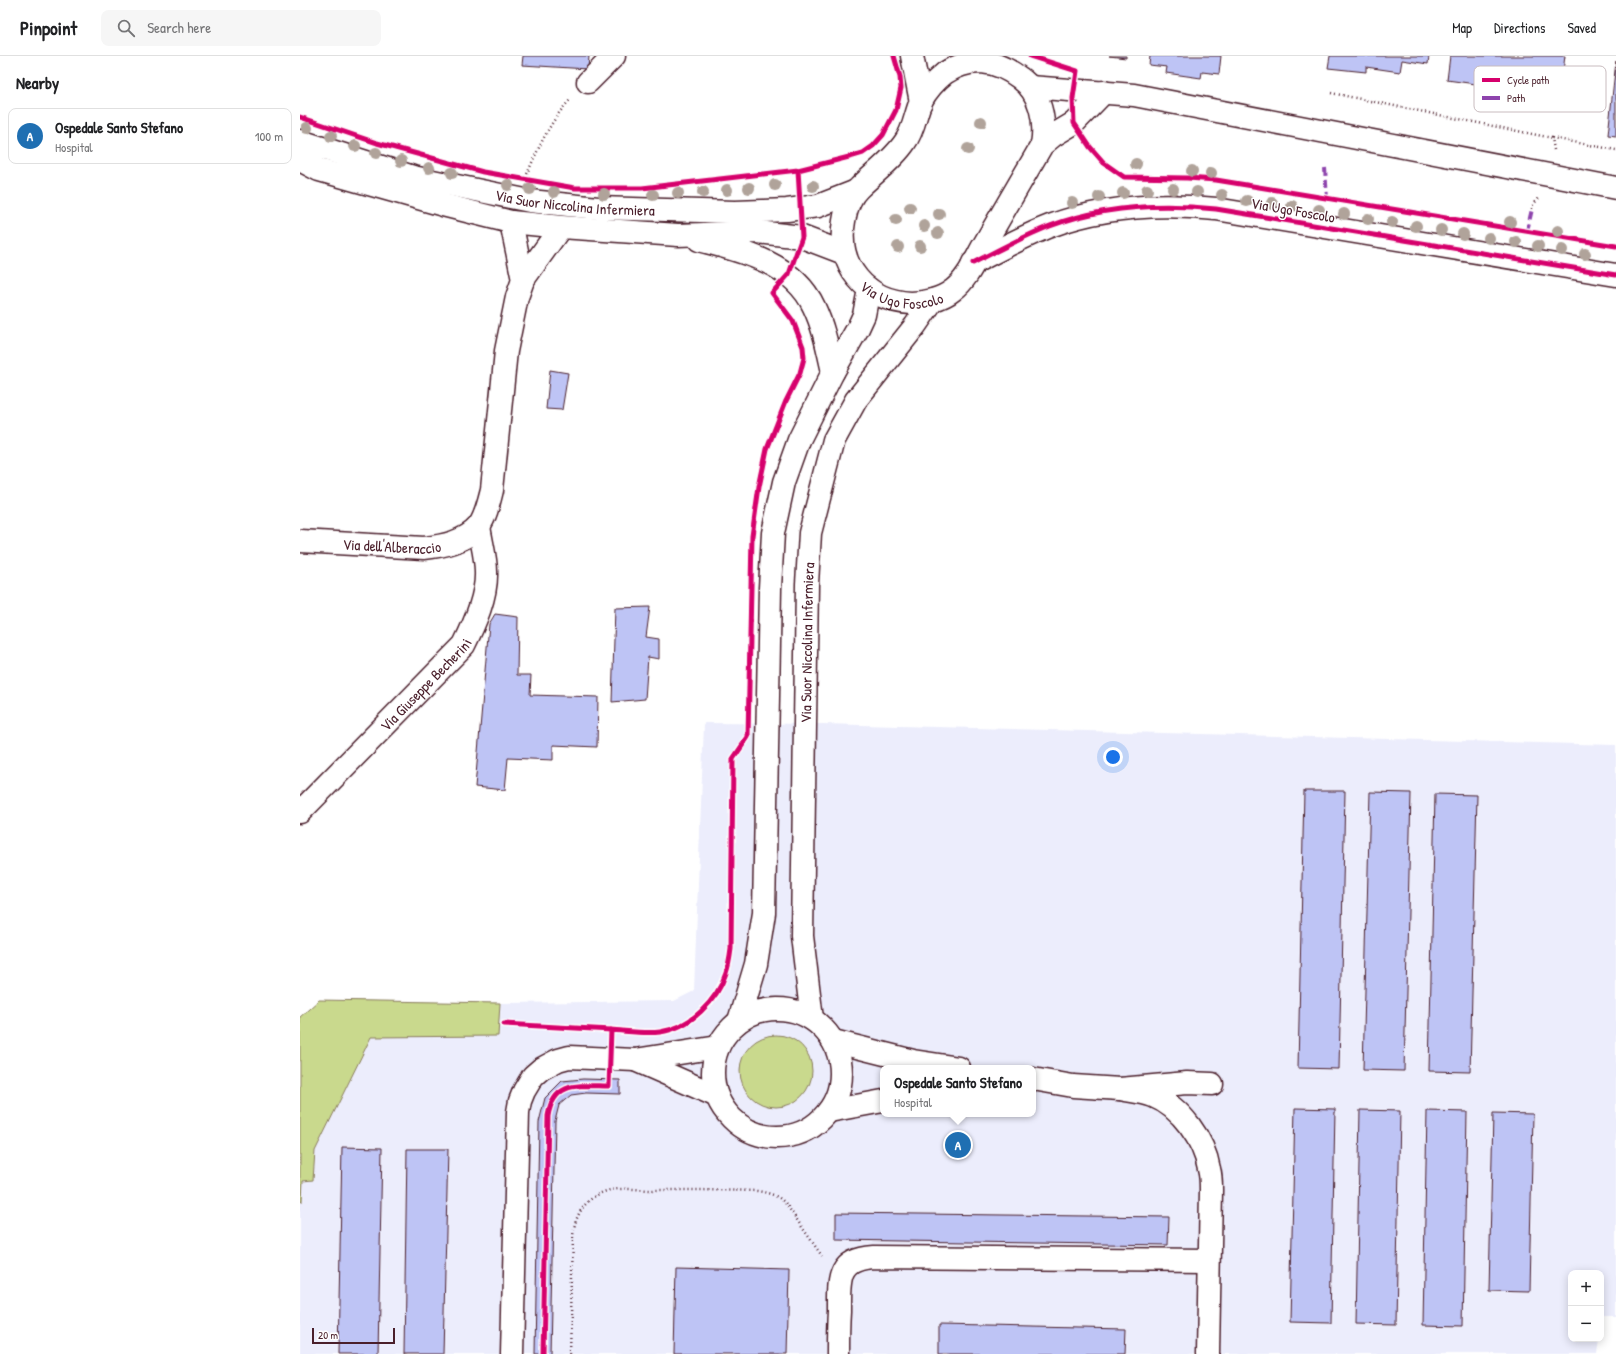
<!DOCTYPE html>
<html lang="en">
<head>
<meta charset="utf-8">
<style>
  body { margin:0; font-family:"Patrick Hand",sans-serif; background:#f6f6f6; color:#202124 }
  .controls { position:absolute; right:12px; bottom:12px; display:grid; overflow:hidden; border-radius:8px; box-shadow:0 2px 10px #0003 }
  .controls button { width:36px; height:36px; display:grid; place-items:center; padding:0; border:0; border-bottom:1px solid #e0e0e0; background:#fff; color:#202124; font:20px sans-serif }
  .scale { position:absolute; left:12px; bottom:10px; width:83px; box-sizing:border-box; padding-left:4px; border:2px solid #4a1f2b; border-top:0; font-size:11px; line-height:14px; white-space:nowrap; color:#4a1f2b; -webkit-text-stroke:3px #fff; paint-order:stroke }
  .you { position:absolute; left:813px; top:701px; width:14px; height:14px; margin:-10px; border:3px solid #fff; border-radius:50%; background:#1a73e8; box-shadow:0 0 0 6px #1a73e833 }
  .badge { display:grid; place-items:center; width:26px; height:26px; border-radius:50%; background:#1f6fb2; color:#fff; font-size:13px; font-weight:700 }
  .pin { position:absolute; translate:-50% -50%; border:2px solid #fff; box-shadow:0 1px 4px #0006 }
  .popup { position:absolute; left:580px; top:1009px; width:156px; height:52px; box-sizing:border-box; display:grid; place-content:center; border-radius:8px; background:#fff; filter:drop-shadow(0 1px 3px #0005); font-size:13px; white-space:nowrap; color:#757577 }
  .popup b { font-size:15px; color:#202124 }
  .popup::after { content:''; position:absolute; left:50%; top:100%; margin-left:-8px; border:8px solid transparent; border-top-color:#fff }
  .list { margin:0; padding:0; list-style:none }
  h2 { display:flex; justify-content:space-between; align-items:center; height:52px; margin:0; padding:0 16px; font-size:17px }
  h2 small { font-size:13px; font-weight:400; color:#757577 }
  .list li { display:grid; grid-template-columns:26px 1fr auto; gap:12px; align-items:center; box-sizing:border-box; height:56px; margin:0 8px 8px; padding:0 8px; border:1px solid #e0e0e0; border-radius:8px }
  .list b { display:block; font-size:15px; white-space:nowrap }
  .list p { margin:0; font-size:13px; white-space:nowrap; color:#757577 }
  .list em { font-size:13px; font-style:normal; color:#757577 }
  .icon { flex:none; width:22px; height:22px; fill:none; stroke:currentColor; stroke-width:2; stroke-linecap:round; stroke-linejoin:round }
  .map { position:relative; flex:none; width:1316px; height:1298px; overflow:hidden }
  header { display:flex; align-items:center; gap:24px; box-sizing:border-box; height:56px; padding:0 20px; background:#fff; border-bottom:1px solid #e0e0e0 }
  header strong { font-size:19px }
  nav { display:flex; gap:22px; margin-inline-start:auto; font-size:14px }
  .search { width:280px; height:36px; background:#f6f6f6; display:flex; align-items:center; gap:10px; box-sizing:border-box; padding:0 14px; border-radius:8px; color:#757577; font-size:15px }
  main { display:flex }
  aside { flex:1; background:#fff }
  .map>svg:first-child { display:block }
</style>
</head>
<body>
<header>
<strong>Pinpoint</strong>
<div class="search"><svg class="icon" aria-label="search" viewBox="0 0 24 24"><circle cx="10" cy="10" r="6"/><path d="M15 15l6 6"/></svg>Search here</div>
<nav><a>Map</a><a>Directions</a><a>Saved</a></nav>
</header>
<main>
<aside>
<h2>Nearby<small></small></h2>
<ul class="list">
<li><span class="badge">A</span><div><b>Ospedale Santo Stefano</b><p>Hospital</p></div><em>100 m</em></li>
</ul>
</aside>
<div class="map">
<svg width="1316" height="1298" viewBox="0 0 1316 1298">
  <rect width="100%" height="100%" fill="#fff"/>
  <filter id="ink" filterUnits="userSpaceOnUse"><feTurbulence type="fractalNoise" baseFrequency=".025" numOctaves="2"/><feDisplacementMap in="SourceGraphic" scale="8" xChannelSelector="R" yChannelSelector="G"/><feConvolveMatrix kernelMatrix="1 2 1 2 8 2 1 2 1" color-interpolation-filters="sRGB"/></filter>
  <g filter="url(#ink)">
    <path fill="#ecedfc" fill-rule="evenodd" d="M404,667L523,668L1316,689V1261H1302L1301,1268V1217H1271V1283H1299L1297,1298H0V961L19,944L200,947L374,945L394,935ZM583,1012H733V1058H583Z"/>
    <g fill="#c9d98d" stroke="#8a7c5c">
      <polygon points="19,944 200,947 198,980 71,981 15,1095 13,1124 3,1125 2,1146 0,1145 0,961"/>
      <circle cx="476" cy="1015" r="36"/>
    </g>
    <g fill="#bec4f5" stroke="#4a1f2b">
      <polygon points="223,0 289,0 288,13 222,9"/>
      <polygon points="809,0 826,0 826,2"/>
      <polygon points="850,0 921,0 919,18 902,16 901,22 866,17 867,11 849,9"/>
      <polygon points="1030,0 1129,0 1128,8 1102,4 1100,16 1066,11 1066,16 1028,12"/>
      <polygon points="1150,0 1265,0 1258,52 1188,42 1190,30 1147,24"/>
      <polygon points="1316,5 1316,80 1308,79"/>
      <polygon points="250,314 268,317 262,354 246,353"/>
      <polygon points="350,551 346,581 359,583 359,603 348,601 345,643 312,646 315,552"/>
      <polygon points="195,558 218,561 217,619 231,619 230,639 298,641 297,691 253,689 253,704 208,702 205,734 175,731 189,568"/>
      <polygon points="1004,735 1045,735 1039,1013 998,1012"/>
      <polygon points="1070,736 1111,737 1104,1015 1063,1014"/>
      <polygon points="1135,738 1177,739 1170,1016 1129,1015"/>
      <polygon points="283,1023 320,1024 320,1038 286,1037 271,1039 259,1049 255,1065 250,1298 235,1298 239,1066 245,1042 262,1025"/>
      <polygon points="995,1052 1035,1053 1031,1267 990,1266"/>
      <polygon points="1060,1054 1100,1055 1096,1269 1056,1268"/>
      <polygon points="1127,1055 1167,1056 1163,1270 1123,1269"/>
      <polygon points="1193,1057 1233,1058 1229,1235 1189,1234"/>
      <polygon points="42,1091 82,1092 78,1298 38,1298"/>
      <polygon points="107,1093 148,1093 143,1298 104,1298"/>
      <polygon points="536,1157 869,1161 868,1189 536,1184"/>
      <polygon points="376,1211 489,1214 487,1298 374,1298"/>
      <polygon points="639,1269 826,1273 825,1298 639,1298"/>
    </g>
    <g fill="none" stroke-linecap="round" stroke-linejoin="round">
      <g stroke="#4a1f2b" stroke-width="25">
        <g id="minor">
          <polyline points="612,0 621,46"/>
          <polyline points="288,26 314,0"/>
          <polyline points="730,31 834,39 1316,132"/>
          <path id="s1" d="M0,85L113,121L230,145L298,152L435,156L487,154L518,150L554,136"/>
          <path id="s2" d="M742,89C746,65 741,37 720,22C696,4 671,0 645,17C635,25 627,34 621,45C615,59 614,74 605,86C593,104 574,117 559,132C550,140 546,153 544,165C536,210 566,245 611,247C625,247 642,243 653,234C668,223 676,202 685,187C704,154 723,122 742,89L754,79L774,67L804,36"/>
          <polyline points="0,104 19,114 143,149 211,166 261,171 378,179 457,176 502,181 544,197"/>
          <polyline points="211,166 223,224"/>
          <path d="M399,184C442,195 494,207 514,251C524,272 528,294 533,316"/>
          <path d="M673,207C699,194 724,180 750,170C804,150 860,147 916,153L1316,219"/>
          <path id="s3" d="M0,485L124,492C143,490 165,486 179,470C186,460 189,446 192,434L206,295L217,241L223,224L261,171"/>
          <path id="s4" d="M0,756L164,589C175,567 187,540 186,516C186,501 181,485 179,470"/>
          <circle cx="477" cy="1017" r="64"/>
          <path id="s5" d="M512,963L502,880L507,528L510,477L534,384L556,344L615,270L633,244"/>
          <polyline points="439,965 456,908 464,857 470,532 473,477 484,426 499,384 533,316 558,272 564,259 569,233"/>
          <polyline points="533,985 613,1005 659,1012"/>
          <polyline points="335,1004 417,1040"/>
          <polyline points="733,1023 773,1030 820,1033 887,1027 912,1028"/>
          <path d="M820,1033C830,1035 843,1036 853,1040C881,1051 904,1084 909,1113C911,1120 911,1127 911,1134L908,1298"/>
          <polyline points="529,1055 583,1045"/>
          <polyline points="212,1298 218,1056 220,1045 224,1035 233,1020 241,1013 258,1004 269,1001 335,1004 418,991"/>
          <path d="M538,1298C538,1283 538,1269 539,1254C539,1224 537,1203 574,1201L909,1204"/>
        </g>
      </g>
      <g stroke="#4a1f2b" stroke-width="2.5" stroke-dasharray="1 3" stroke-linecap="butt">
        <polyline points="1031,37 1252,82"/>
        <polyline points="1254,94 1252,82 1316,94"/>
        <path d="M227,118C239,91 250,65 270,44"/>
        <polyline points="1232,153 1232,150 1239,142"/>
        <path d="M270,1298L273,1181C274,1162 283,1145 301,1137C316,1130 337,1134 353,1134C388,1134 422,1134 457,1135C469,1137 478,1139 486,1148L522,1200"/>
      </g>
      <use href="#minor" stroke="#fff" stroke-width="22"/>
      <g stroke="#8e44ad" stroke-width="4" stroke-dasharray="8 4" stroke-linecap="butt">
        <polyline points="1025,112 1027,143"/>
        <polyline points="1227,175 1232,153"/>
      </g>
      <g stroke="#fff" stroke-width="8">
        <g id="cycleway">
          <polyline points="730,0 777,15 773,42 774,67 790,91 804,107 824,121 887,122 916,124 1316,190"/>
          <polyline points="0,61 77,87 183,116 275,132 342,132 498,114 553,100 563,97 573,90 583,79 596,54 601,32 600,21 594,0"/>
          <path d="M673,207C699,194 724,180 750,170C804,150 860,147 916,153L1316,219"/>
          <polyline points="204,968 311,974"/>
          <path d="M243,1298L248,1060C254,1024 280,1030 309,1030L311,974C327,975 344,978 360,976C390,972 417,945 426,917C429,909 430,901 431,893L433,703L448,681L452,480L459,431L467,393L486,345L500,317L504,302L503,291L493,265L472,237L489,218L502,181L498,114"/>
        </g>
      </g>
      <use href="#cycleway" stroke="#d6006c" stroke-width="5"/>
    </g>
    <g fill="#b0a39a">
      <circle cx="681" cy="66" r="6"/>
      <circle cx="7" cy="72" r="6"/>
      <circle cx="31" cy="80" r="6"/>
      <circle cx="55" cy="90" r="6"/>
      <circle cx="668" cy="93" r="6"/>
      <circle cx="76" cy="97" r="6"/>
      <circle cx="101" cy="105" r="6"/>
      <circle cx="836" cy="108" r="6"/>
      <circle cx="129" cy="112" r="6"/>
      <circle cx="892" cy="115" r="6"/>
      <circle cx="152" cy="117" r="6"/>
      <circle cx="911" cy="117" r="6"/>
      <circle cx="208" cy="129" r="6"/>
      <circle cx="475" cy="129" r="6"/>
      <circle cx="513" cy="130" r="6"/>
      <circle cx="449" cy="132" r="6"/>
      <circle cx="230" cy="133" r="6"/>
      <circle cx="873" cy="133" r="6"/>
      <circle cx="427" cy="134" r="6"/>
      <circle cx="847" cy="134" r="6"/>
      <circle cx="254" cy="136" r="6"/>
      <circle cx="403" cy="136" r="6"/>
      <circle cx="897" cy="136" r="6"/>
      <circle cx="378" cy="137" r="6"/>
      <circle cx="823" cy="137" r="6"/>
      <circle cx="304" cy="138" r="6"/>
      <circle cx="353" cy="139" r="6"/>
      <circle cx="922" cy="139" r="6"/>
      <circle cx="799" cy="141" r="6"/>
      <circle cx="947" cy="145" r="6"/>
      <circle cx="772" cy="147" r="6"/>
      <circle cx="972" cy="147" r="6"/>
      <circle cx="992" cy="150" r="6"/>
      <circle cx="610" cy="152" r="6"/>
      <circle cx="1019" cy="154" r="6"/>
      <circle cx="639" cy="158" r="6"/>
      <circle cx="1044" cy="158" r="6"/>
      <circle cx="1068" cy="163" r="6"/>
      <circle cx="596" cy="164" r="6"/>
      <circle cx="1092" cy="166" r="6"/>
      <circle cx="1210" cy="166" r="6"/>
      <circle cx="624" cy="170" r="6"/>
      <circle cx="1116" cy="170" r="6"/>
      <circle cx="1141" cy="174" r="6"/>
      <circle cx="1258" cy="175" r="6"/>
      <circle cx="638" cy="177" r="6"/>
      <circle cx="1163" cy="178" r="6"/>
      <circle cx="1189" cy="182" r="6"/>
      <circle cx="1216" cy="186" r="6"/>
      <circle cx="620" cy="190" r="6"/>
      <circle cx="1238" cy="190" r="6"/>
      <circle cx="598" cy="191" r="6"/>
      <circle cx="1262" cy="194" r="6"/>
      <circle cx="1285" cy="198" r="6"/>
    </g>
  </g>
  <g text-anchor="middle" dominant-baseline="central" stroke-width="3" stroke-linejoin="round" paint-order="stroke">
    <g font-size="15" fill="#4a1f2b" stroke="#fff">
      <text stroke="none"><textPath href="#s1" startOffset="283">Via Suor Niccolina Infermiera</textPath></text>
      <text transform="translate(993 154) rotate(10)">Via Ugo Foscolo</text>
      <text stroke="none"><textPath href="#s2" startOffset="449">Via Ugo Foscolo</textPath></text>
      <text stroke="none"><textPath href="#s3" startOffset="92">Via dell'Alberaccio</textPath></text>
      <text stroke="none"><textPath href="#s5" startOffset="377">Via Suor Niccolina Infermiera</textPath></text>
      <text stroke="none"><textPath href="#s4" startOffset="179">Via Giuseppe Becherini</textPath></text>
    </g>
  </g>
  <rect x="1174" y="10" width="132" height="46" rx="6" fill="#fff" stroke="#c9bcbf" stroke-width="1"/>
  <rect x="1182" y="22" width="18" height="4" fill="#d6006c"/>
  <rect x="1182" y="40" width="18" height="4" fill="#8e44ad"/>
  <g font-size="11" fill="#4a1f2b">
    <text x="1207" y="28">Cycle path</text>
    <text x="1207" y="46">Path</text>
  </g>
</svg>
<div class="controls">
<button>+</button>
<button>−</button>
</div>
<div class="scale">20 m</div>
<div class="you"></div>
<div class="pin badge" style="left:658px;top:1089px">A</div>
<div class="popup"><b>Ospedale Santo Stefano</b>Hospital</div>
</div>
</main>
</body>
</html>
